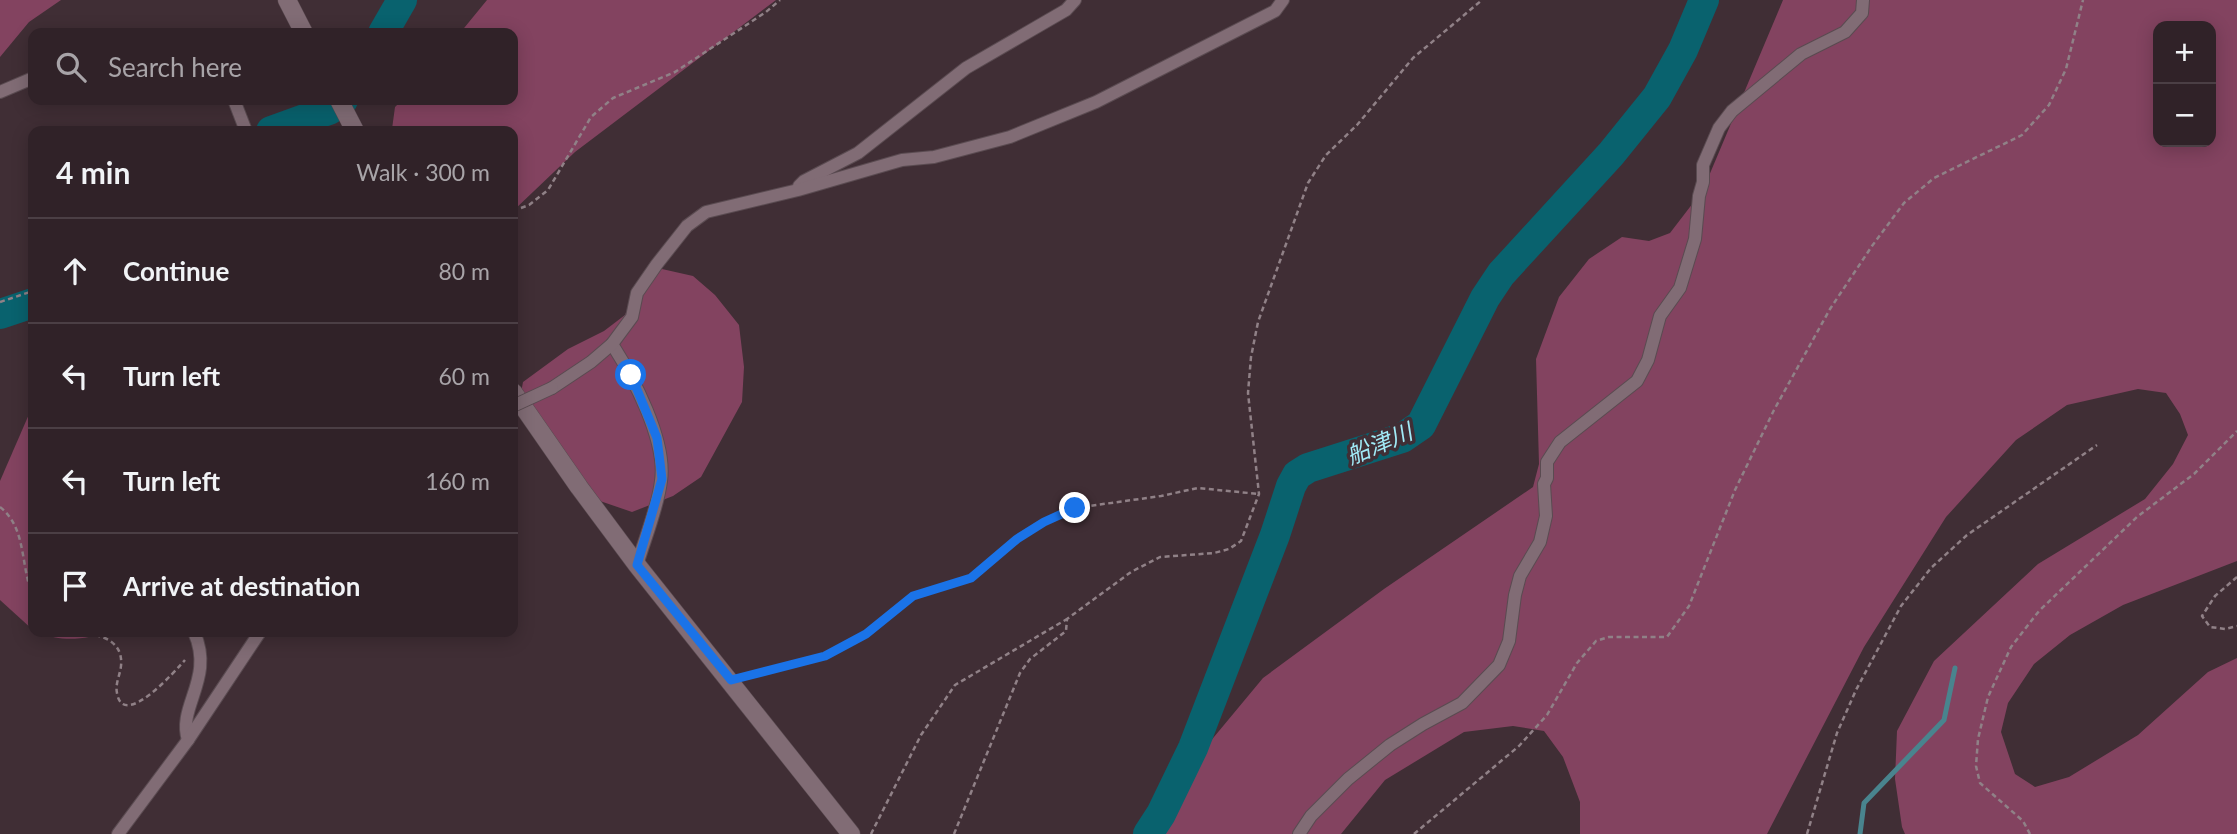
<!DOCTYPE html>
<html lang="en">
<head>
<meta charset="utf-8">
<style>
  body { margin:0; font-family:Lato,"Noto Sans JP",sans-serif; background:#3c2f34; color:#f1f3f6 }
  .controls { position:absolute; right:21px; top:21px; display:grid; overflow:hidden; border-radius:14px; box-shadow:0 4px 18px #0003 }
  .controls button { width:63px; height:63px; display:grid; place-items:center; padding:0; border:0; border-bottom:2px solid #4b3f45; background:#302228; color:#f1f3f6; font:35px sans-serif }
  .stop { position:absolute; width:21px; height:21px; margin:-16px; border:5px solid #1a73e8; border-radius:50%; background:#fff }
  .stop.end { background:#1a73e8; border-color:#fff; box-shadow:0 2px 7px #0008 }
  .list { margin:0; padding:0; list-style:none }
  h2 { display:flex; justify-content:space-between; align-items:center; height:91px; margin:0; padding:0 28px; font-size:30px }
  h2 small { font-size:23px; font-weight:400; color:#a8a4a8 }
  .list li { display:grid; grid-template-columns:46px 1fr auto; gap:21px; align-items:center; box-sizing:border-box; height:105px; padding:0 28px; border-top:2px solid #4b3f45 }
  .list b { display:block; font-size:26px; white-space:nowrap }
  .list em { font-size:23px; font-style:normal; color:#a8a4a8 }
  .icon { flex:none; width:38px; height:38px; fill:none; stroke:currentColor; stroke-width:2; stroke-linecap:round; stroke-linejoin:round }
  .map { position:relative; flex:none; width:2237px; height:834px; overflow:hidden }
  .search { position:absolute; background:#302228; box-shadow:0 4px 18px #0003; left:28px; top:28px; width:490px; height:77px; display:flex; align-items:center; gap:18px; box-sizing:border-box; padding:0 24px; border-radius:14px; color:#a8a4a8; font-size:26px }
  .panel { position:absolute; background:#302228; box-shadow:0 4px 18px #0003; left:28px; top:126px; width:490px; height:511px; border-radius:14px }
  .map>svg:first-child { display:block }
</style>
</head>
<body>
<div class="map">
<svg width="2237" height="834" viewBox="0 0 2237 834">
  <rect width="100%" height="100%" fill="#402e35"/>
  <g fill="#834360" fill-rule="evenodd">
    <polygon points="0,0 61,0 29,22 0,57"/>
    <polygon points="487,0 776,0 575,152 513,211 513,131 393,131 392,129 395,107 402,100 513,100 513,33 460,33"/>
    <path d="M1783,0H2237V561L2123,605L2070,635L2034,664L2008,703L2001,732L2015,774L2035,787L2069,777L2138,735L2208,672L2237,658V834H1905L1902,827L1895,779L1897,731L1934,661L2038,564L2145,499L2173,464L2188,435L2180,414L2166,393L2138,389L2067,405L2016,440L1946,517L1864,647L1767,834H1580V802L1563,757L1544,731L1513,726L1464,732L1385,780L1341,834H1160L1209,743L1263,678L1384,589L1533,487L1539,464L1536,359L1559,297L1589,259L1622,237L1649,241L1670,233L1703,190ZM2158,26H2211V142H2158Z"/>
    <polygon points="662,269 693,276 715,295 739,325 744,367 742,402 701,477 673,496 632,512 600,501 571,477 519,403 523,382 568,349 604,331 625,315 642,277"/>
    <polygon points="33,405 33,630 0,600 0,481"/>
    <path d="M37,632H111C84,639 64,643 37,632Z"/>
  </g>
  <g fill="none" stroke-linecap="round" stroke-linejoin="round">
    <polyline stroke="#49848e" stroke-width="5" points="1860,834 1864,803 1944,720 1955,668"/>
    <g stroke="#09626e" stroke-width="30">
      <polyline points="383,33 402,0"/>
      <polyline points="271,131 329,110 343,100"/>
      <polyline points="0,314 33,303"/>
      <polyline points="1148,834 1161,814 1193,748 1275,535 1291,486 1297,475 1308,468 1402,438 1421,425 1485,298 1501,274 1611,154 1657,97 1683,50 1704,0"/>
    </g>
    <g stroke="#5a4b51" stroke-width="14">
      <g id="street">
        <polyline points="0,92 33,78"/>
        <polyline points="234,100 246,131"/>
        <polyline points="799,186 804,181 858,153 966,68 1066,10 1075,0"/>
        <path d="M612,344C633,377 667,441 661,481C658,507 645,538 637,565"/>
        <polyline points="552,388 591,362 612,344 632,317 637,293 657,264 687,226 706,212 798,190 902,160 934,157 1010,137 1096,102 1275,11 1283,0"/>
        <path d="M188,740C177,706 215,679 194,632"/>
        <polyline points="118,834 188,740 260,632"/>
        <polyline points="1299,834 1311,816 1348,779 1390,745 1423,724 1462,703 1499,665 1509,641 1515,595 1520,576 1540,542 1546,516 1544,484 1547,478 1547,462 1560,442 1637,381 1648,360 1660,316 1680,288 1695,239 1699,196 1703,182 1703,165 1719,128 1732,111 1801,54 1845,32 1862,13 1863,0"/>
      </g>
    </g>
    <g stroke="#5a4b51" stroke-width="19">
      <g id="secondary">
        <polyline points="287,0 304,33"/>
        <polyline points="339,100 355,131"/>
        <polyline points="513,392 579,487 637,565 851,834"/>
      </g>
    </g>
    <g stroke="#908187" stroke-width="2.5" stroke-dasharray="5 3.5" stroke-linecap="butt">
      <polyline points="513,211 529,205 548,190 591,117 613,98 675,72 766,12 780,0"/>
      <polyline points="0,302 33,291"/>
      <path d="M0,507C27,528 20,566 33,596"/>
      <polyline points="2237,577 2215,596 2202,616 2210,627 2225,629 2237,626"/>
      <path d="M70,632C92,633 124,636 121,666C120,675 115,684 117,693C123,731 177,669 185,660"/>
      <polyline points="747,676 825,656 866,634 913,596 971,578 1017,539 1044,522 1075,508 1161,496 1198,488 1259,494"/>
      <polyline points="871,834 921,735 955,685 1067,619"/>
      <polyline points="954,834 1020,673 1030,659 1066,631 1067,619 1131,572 1160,557 1214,553 1229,549 1241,541 1259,494 1248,393 1251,357 1258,322 1308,183 1326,155 1357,125 1413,58 1482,0"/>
      <polyline points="1414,834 1519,746 1547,715 1577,663 1596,641 1609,637 1667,637 1689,606 1735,490 1774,410 1830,309 1872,246 1904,203 1934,178 2022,135 2049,105 2066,69 2083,0"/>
      <polyline points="1807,834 1837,733 1856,690 1901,606 1931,568 1967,535 2097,445"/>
      <polyline points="2030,834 2023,821 1980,783 1976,766 1978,739 1988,697 2011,647 2039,611 2137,517 2194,474 2237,431"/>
    </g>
    <use href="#street" stroke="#816c75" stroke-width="12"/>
    <use href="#secondary" stroke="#816c75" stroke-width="18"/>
    <g stroke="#5a4b51" stroke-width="14" stroke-linecap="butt">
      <polyline id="street-bridge" points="513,406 552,388"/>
    </g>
    <use href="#street-bridge" stroke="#816c75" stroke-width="12"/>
  </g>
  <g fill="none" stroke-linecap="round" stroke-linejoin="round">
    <polyline stroke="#1a73e8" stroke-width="9" points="631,375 657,438 662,479 637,565 731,680 825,656 866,634 913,596 971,578 1017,539 1044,522 1075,508"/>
  </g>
  <g text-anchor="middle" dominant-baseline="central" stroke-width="7" stroke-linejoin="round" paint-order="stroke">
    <g font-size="23" font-style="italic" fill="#a1ebf7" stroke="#402e35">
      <text transform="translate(1379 443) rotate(-23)">船津川</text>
    </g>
  </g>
</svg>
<div class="controls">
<button>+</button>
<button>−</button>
</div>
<div class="stop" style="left:631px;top:375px"></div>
<div class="stop end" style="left:1075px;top:508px"></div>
<div class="search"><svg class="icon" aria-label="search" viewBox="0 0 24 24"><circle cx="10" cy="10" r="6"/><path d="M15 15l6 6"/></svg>Search here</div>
<section class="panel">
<h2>4 min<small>Walk · 300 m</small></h2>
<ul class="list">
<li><svg class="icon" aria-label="ahead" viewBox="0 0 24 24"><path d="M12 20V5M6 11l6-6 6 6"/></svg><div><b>Continue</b></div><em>80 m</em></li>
<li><svg class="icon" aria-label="left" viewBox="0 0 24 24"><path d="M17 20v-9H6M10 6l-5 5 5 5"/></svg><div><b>Turn left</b></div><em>60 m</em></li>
<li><svg class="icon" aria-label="left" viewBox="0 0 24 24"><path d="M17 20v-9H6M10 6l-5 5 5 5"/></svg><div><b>Turn left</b></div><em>160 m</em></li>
<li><svg class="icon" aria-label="arrive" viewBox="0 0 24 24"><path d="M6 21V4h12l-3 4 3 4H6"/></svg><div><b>Arrive at destination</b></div></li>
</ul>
</section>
</div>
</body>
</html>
